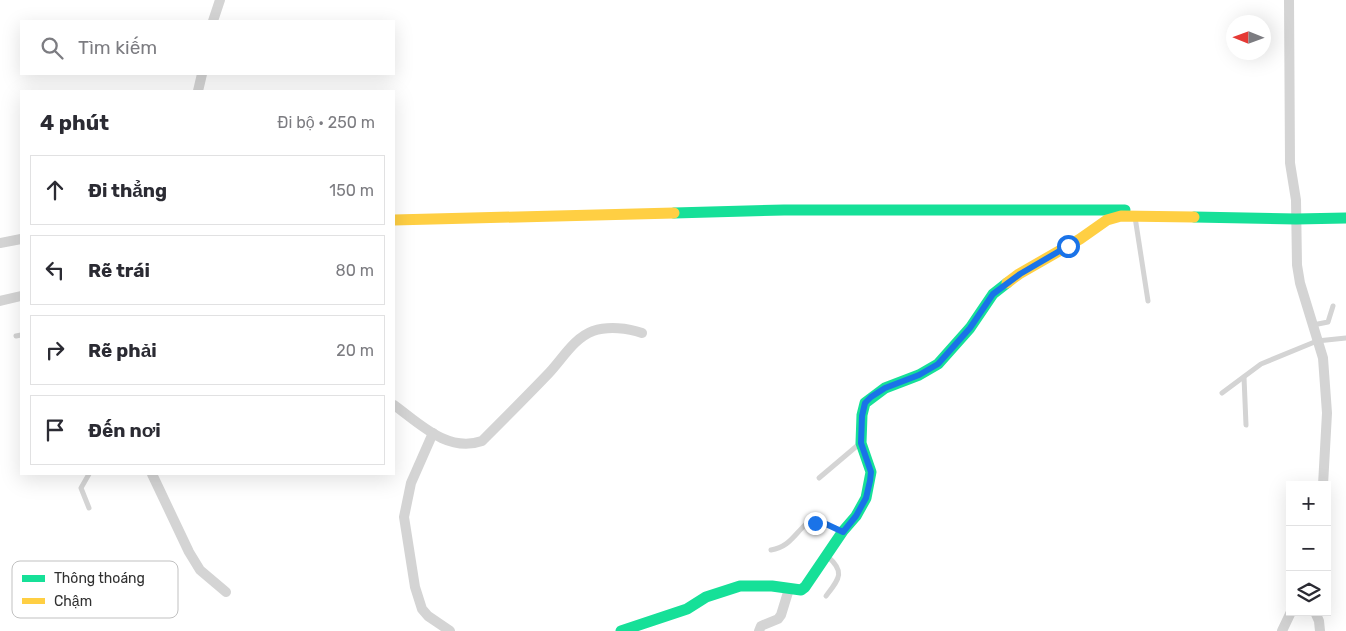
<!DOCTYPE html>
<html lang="vi">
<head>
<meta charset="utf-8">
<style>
  body { margin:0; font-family:Rubik,sans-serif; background:#f2f2f3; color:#2b2b33 }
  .controls { position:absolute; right:15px; bottom:15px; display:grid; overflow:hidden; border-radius:0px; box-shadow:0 5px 20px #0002 }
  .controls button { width:45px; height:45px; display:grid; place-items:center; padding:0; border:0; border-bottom:1px solid #e1e1e2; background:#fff; color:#2b2b33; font:25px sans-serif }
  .compass { position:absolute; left:1226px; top:15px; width:45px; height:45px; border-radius:50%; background:#fff; box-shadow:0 5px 20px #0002; rotate:271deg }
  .stop { position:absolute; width:15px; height:15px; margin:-11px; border:4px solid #1a73e8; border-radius:50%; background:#fff }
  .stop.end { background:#1a73e8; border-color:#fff; box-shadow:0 1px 5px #0008 }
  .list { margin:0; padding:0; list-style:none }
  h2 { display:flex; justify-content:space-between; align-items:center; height:65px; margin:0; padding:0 20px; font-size:21px }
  h2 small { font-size:16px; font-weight:400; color:#7c7c81 }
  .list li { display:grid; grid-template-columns:32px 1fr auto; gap:15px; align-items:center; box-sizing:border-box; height:70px; margin:0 10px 10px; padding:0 10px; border:1px solid #e1e1e2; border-radius:0px }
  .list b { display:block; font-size:19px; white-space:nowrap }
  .list em { font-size:16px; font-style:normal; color:#7c7c81 }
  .icon { flex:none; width:28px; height:28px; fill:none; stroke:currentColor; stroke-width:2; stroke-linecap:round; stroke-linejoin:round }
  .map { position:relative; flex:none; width:1346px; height:631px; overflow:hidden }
  .search { position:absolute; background:#fff; box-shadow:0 5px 20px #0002; left:20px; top:20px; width:375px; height:55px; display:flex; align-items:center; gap:12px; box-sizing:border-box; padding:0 18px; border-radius:0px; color:#7c7c81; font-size:19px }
  .panel { position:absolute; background:#fff; box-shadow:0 5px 20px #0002; left:20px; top:90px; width:375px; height:385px; border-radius:0px }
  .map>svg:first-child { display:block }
</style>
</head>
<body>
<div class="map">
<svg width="1346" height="631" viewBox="0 0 1346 631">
  <rect width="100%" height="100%" fill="#fff"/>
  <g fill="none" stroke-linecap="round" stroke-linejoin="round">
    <g stroke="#d4d4d4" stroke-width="5">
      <polyline points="1135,217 1148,301"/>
      <polyline points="1313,325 1328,322 1333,306"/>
      <polyline points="16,336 21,335"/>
      <polyline points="1244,377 1246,425"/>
      <polyline points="1222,393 1261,364 1317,341 1346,338"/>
      <polyline points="819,478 858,445"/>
      <polyline points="89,508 81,488 89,474"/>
      <path d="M771,550C789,547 794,535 806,524C820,522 829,525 840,530"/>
      <path d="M826,596C839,579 846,572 827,556"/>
    </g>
    <g stroke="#d4d4d4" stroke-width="10">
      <polyline points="1289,0 1290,163 1296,200 1297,265 1300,283 1323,358 1327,413 1323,485"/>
      <polyline points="213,21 220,0"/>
      <polyline points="198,91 202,74"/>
      <polyline points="0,243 21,239"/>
      <polyline points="0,301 21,296"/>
      <path d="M394,405C420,424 448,453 482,441C505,418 527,396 549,373C563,358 574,338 593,331C608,326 628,328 642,333"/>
      <polyline points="433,433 411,483 404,517 415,587 422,609 428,616 450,631"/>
      <polyline points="152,474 189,552 200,570 226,592"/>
      <polyline points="1315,612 1319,621 1320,631"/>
      <polyline points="759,631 761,626 778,619 781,615 789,589"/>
      <polyline points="1282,631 1291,612"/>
    </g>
    <g stroke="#16e098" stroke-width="11">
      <polyline points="674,213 784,210 1125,210"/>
      <polyline points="1194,217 1296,219 1346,218"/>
      <polyline points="621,631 687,609 706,597 740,586 772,586 801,590 805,587 843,531 856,516 866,498 871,472 861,443 862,415 865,403 885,388 919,375 938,364 970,328 993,294 1007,283"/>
    </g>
    <g stroke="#ffcf43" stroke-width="11">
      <polyline points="394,220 674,213"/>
      <polyline points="1007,283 1019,274 1080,239 1107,220 1121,216 1194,217"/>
    </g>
  </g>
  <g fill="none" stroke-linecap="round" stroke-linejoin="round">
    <polyline stroke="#1a73e8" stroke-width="6" points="815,523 826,524 843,532 856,516 866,498 870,481 871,472 861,443 862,416 865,403 871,397 885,388 919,375 938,364 970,328 993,294 1020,274 1068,246"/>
  </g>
  <rect x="12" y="561" width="166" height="57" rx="8" fill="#fff" stroke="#c1c1c1" stroke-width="1"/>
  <rect x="22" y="575" width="23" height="7" fill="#16e098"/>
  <rect x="22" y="598" width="23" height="6" fill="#ffcf43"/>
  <g font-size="14" fill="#303030">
    <text x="54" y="583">Thông thoáng</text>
    <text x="54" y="606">Chậm</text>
  </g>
</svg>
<div class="controls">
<button>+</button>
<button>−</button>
<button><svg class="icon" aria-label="layers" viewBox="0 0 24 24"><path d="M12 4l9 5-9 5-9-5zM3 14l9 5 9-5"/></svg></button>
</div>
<svg class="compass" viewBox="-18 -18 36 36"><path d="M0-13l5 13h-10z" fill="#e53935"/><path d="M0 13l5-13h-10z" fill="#7c7c81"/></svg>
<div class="stop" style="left:1068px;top:246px"></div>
<div class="stop end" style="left:815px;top:523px"></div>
<div class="search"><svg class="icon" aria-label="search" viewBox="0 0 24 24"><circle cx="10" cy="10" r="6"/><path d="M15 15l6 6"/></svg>Tìm kiếm</div>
<section class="panel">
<h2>4 phút<small>Đi bộ · 250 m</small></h2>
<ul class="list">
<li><svg class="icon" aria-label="ahead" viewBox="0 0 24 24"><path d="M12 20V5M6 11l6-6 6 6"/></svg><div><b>Đi thẳng</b></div><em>150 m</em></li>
<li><svg class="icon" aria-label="left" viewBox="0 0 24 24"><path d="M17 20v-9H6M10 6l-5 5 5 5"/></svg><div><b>Rẽ trái</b></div><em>80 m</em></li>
<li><svg class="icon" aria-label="right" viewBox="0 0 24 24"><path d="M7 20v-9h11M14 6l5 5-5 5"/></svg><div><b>Rẽ phải</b></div><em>20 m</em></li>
<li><svg class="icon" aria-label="arrive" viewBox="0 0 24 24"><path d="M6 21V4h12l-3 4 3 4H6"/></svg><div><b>Đến nơi</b></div></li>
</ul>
</section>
</div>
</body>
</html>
